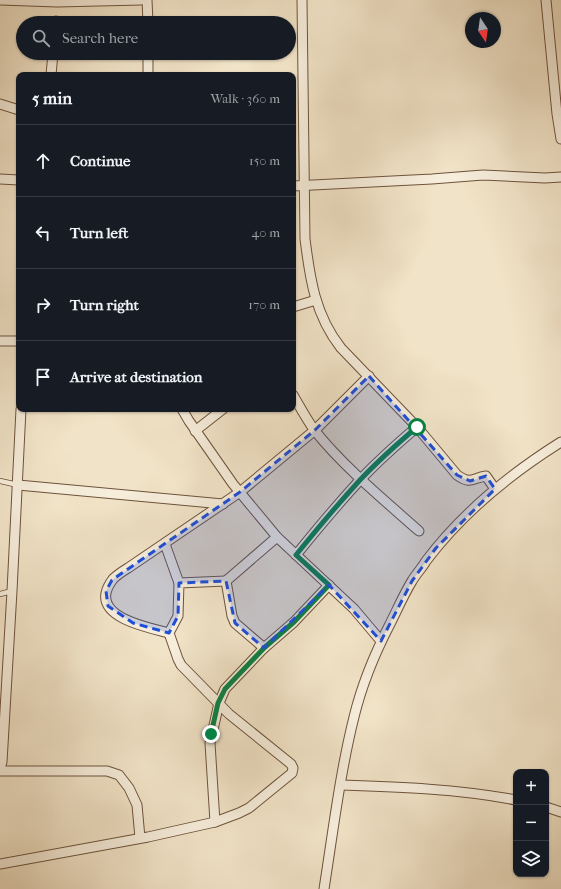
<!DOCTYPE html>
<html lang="en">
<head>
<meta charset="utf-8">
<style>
  body { margin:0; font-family:"IM FELL French Canon",serif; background:#20242c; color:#f1f3f6 }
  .controls { position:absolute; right:12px; bottom:12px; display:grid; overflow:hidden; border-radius:8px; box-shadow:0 1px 3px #0004 }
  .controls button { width:36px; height:36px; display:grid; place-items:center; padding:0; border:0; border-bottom:1px solid #363941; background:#171b24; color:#f1f3f6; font:20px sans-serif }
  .compass { position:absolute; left:465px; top:12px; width:36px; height:36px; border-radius:50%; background:#171b24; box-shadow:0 1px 3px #0004; rotate:167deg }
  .stop { position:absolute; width:12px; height:12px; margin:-9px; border:3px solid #0b8043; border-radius:50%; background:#fff }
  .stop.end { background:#0b8043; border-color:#fff; box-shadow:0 1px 4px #0008 }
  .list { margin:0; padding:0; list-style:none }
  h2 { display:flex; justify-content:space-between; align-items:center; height:52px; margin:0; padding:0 16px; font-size:17px }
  h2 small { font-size:13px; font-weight:400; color:#9ea1a6 }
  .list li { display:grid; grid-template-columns:26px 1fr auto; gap:12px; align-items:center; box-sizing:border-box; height:72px; padding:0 16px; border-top:1px solid #363941 }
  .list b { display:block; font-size:15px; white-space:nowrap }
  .list em { font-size:13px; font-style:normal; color:#9ea1a6 }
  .icon { flex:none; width:22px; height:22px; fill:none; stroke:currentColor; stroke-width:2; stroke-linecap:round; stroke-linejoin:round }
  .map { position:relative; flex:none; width:561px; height:889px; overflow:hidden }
  .search { position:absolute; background:#171b24; box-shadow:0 1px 3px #0004; left:16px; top:16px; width:280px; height:44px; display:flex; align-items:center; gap:10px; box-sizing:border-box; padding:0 14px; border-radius:22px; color:#9ea1a6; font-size:15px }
  .panel { position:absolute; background:#171b24; box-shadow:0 1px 3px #0004; left:16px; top:72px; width:280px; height:340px; border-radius:8px }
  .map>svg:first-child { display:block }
</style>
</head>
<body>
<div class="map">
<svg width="561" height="889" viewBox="0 0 561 889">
  <rect width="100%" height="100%" fill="#f1e3c7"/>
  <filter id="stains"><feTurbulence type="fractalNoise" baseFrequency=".005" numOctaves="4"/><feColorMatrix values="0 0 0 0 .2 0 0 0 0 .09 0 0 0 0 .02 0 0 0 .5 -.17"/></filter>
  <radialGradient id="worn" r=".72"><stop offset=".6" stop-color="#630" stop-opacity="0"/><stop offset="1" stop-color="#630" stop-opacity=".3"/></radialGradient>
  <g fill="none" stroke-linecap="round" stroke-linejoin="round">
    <g stroke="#6e533c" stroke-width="6">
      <g id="lane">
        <polyline points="0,481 18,485"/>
        <polyline points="0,594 12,591"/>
      </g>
    </g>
    <g stroke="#6e533c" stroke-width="11">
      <g id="street">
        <polyline points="1,0 57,2 141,0"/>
        <polyline points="147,0 148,23"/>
        <path d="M302,0L305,239C310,279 315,315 341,348L417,427L457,475C471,485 472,478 486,476L495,489"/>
        <polyline points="546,0 557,114 561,139"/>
        <polyline points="55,23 56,21"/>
        <polyline points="148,53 148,75"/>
        <polyline points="51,75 53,53"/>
        <polyline points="0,104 19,110"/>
        <polyline points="0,179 19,180"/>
        <polyline points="293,186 432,179 483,175 545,178 561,177"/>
        <polyline points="293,307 316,300"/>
        <polyline points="0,341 19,341"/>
        <path d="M293,395C300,407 307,420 315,431C345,468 383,499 419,531"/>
        <polyline points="182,409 189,421 233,484 277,537 354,609 381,641"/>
        <polyline points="195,431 223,409"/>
        <polyline points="18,485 223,504"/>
        <polyline points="277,537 226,581 232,616 235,623 264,648 294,622 329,585"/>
        <polyline points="165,544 179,583"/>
        <path d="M296,555C317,529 338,504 360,480C378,461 397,444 417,427"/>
        <path d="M169,633C150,628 101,619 106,593C107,588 110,583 113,579C117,575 123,571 128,568L240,492L315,430L369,376"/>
        <polyline points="0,768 2,762 12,591 21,409"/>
        <polyline points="0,771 107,771 119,775 129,788 137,805 140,838"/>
        <path d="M341,785C400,787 458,789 516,800"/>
        <polyline points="546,807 561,812"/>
        <polyline points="215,822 210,743 219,703 225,689 264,648"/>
        <polyline points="0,864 148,837 215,822 239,813 249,808 292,773 293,768 291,764 229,714 181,665 178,659 169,633 178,616 179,583 226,581"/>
        <path d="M324,889C333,832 340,773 354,717C362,684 375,653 390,624C397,610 404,594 412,581C416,574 422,568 426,561C463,512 510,474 561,442"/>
      </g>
    </g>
    <use href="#lane" stroke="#f6eddb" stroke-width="4.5"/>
    <use href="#street" stroke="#f6eddb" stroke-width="9"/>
  </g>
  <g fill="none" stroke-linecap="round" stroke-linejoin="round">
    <path stroke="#0b8043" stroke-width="5" d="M211,734L218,703L225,689L264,648L294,622L329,585L296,555C317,529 338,504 360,480C378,461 397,444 417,427"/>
  </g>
  <path fill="#1d4ed8" fill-opacity="0.2" stroke="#1d4ed8" stroke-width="3" stroke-dasharray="8 5" stroke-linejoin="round" d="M369,376L457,475L470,481L486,476L495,489L436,548L412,581L381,641L329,585L264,648L235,623L226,581L179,583L178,616L169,633L133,623L108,606L106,591L112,580L240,492L315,430Z"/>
  <rect width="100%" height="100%" filter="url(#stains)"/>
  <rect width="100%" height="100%" fill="url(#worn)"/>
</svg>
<div class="controls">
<button>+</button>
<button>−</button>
<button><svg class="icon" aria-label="layers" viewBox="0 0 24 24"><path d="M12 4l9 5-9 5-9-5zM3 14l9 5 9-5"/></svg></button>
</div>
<svg class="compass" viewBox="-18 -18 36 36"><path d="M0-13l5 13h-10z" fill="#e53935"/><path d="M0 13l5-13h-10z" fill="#9ea1a6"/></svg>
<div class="stop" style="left:417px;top:427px"></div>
<div class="stop end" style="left:211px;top:734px"></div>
<div class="search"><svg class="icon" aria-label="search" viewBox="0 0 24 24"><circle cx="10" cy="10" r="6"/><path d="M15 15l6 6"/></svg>Search here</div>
<section class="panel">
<h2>5 min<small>Walk · 360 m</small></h2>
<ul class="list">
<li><svg class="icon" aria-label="ahead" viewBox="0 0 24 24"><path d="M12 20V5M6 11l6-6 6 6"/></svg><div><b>Continue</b></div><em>150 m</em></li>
<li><svg class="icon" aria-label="left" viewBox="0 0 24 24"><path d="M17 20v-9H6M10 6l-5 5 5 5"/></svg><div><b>Turn left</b></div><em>40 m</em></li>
<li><svg class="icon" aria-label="right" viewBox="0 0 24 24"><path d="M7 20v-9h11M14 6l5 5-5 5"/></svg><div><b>Turn right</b></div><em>170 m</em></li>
<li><svg class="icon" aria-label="arrive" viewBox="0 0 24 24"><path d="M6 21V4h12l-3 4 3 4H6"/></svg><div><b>Arrive at destination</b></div></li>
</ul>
</section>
</div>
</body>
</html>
